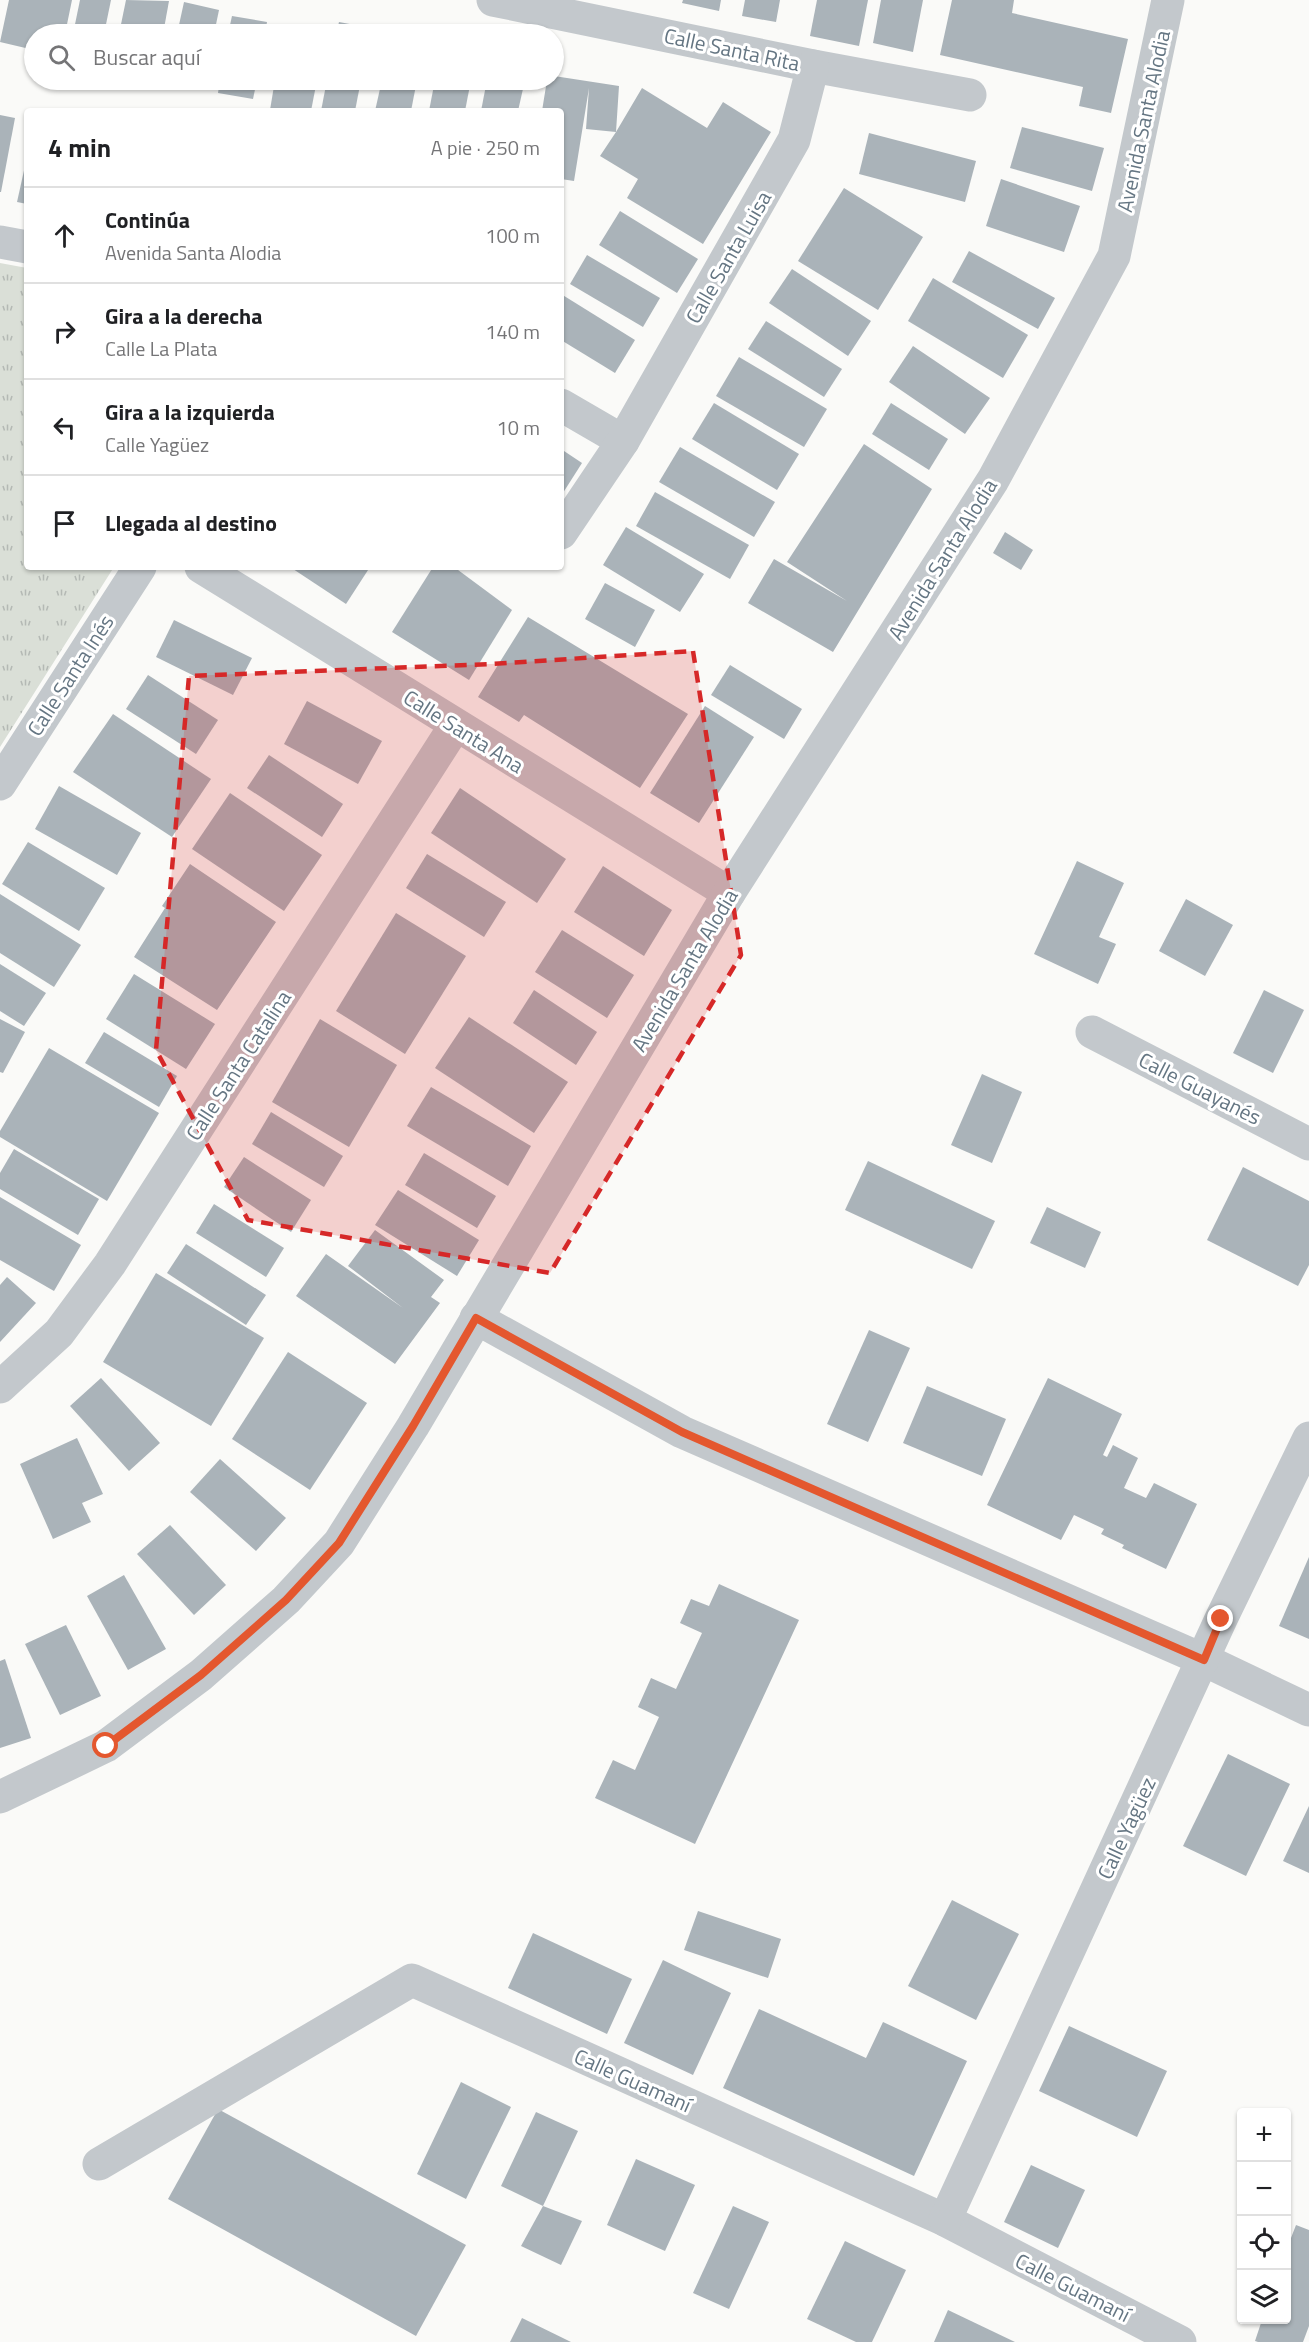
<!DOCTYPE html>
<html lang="es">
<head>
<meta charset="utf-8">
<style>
  body { margin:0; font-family:"Titillium Web",sans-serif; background:#f6f6f6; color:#202124 }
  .controls { position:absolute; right:18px; bottom:18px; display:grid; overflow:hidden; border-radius:6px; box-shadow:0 2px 4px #0004 }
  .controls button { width:54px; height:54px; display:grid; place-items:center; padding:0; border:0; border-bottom:2px solid #e0e0e0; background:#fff; color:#202124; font:30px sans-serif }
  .stop { position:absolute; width:18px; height:18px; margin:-14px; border:4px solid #e4572e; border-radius:50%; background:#fff }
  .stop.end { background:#e4572e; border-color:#fff; box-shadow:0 2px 6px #0008 }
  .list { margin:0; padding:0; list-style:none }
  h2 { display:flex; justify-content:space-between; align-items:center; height:78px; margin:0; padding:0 24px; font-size:26px }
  h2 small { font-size:20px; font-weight:400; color:#757577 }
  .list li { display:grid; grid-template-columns:39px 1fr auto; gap:18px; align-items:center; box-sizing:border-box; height:96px; padding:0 24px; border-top:2px solid #e0e0e0 }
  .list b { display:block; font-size:22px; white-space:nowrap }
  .list p { margin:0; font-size:20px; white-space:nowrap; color:#757577 }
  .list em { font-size:20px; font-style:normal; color:#757577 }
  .icon { flex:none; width:33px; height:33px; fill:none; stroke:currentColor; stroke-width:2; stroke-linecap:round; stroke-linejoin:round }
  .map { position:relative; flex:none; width:1309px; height:2342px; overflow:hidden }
  .search { position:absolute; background:#fff; box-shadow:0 2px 4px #0004; left:24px; top:24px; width:540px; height:66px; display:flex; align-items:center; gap:15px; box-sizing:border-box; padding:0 21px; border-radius:33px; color:#757577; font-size:22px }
  .panel { position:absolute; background:#fff; box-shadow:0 2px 4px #0004; left:24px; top:108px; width:540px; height:462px; border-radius:6px }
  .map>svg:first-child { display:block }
</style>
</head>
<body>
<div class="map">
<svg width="1309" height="2342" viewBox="0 0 1309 2342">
  <defs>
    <pattern id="grass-tufts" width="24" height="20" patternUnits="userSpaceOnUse" patternTransform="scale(1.5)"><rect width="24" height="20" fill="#dadfd7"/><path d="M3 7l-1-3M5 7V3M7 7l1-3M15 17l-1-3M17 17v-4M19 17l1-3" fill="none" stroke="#b4b9b4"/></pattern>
  </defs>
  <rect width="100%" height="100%" fill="#fafaf8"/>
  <polygon fill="url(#grass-tufts)" points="0,263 27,268 27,567 114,567 0,747"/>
  <g fill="#aab3b9">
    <polygon points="9,0 72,0 65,34 34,34 34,50 0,42"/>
    <polygon points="80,0 111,0 104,34 73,34"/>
    <polygon points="126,0 169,1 163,34 119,34"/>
    <polygon points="683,0 721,0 719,11 682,3"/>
    <polygon points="745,0 780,0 776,22 742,16"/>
    <polygon points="817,0 868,0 859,46 810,36"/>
    <polygon points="881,0 923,0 913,52 873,43"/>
    <polygon points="952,0 1014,0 1012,13 1128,39 1111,113 1079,106 1083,87 940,55"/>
    <polygon points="184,2 219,10 214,34 177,34"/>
    <polygon points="232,16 267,22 265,34 228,34"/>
    <polygon points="339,22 371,28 370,34 336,34"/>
    <polygon points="554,76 619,86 616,132 642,88 707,128 723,102 771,132 703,244 627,198 638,179 600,156 616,132 586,129 589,88 574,181 561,179 561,111 542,111 547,80 554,80"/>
    <polygon points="169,80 205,80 203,90 168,82"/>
    <polygon points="220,80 257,80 253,99 218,93"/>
    <polygon points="275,80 317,80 311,111 270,110"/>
    <polygon points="327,80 361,80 355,111 321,111"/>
    <polygon points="382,80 417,80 411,111 375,111"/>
    <polygon points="435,80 471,80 465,111 429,111"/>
    <polygon points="487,80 525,80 518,111 481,111"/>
    <polygon points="0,115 15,118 1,192 0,192"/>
    <polygon points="1022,127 1104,148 1092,191 1010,168"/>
    <polygon points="869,133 976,161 965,202 859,174"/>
    <polygon points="27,157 27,204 17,202"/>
    <polygon points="1001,179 1080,206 1064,252 986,226"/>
    <polygon points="844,188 923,237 878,310 798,261"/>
    <polygon points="620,211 698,259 677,293 599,245"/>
    <polygon points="969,251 1055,298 1038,329 952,282"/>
    <polygon points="587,255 660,298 643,327 570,284"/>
    <polygon points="792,269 871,321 848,356 769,303"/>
    <polygon points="933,278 1028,335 1003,378 908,321"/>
    <polygon points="561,294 635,340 615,373 561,340"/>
    <polygon points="766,321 842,369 824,397 748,349"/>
    <polygon points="913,346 990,398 965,434 889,382"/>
    <polygon points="739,357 827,409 804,447 716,396"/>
    <polygon points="714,403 799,454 777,490 692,439"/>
    <polygon points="891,403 948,439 929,470 872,434"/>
    <polygon points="864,444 932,489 833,652 748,603 774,559 847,601 787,562"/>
    <polygon points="680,447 775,502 754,537 659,482"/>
    <polygon points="561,449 582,463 561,496"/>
    <polygon points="655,492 749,545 730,579 636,526"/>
    <polygon points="626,527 704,574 680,612 603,565"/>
    <polygon points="1005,532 1033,550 1021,570 993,553"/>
    <polygon points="290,567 370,567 346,604"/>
    <polygon points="433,567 454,567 512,610 469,680 392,632"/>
    <polygon points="605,583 655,610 635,647 585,619"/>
    <polygon points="528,617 688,714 640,788 524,715 519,722 478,697"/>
    <polygon points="174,620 252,658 233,695 156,657"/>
    <polygon points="730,665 802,709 784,739 711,695"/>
    <polygon points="148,675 218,720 196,754 126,709"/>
    <polygon points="307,701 382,741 358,784 284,744"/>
    <polygon points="705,706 754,737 699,823 650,793"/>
    <polygon points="113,714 211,779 172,837 73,772"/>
    <polygon points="269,755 343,804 322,837 247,788"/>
    <polygon points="59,786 141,833 117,875 35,829"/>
    <polygon points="460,788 566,859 537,903 431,833"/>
    <polygon points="230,793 322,855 284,911 192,849"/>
    <polygon points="28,842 105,888 79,931 2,884"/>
    <polygon points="427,854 506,902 484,937 406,888"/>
    <polygon points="1077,861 1124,883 1099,937 1116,944 1098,984 1034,954"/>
    <polygon points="190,864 276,922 217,1010 134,957 165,908 162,906"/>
    <polygon points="603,866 672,910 644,956 574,912"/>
    <polygon points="0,894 81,945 54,987 0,953"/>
    <polygon points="1186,899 1233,925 1205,976 1159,951"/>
    <polygon points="396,913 466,956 405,1054 336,1011"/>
    <polygon points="562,930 634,975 607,1018 535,972"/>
    <polygon points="0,964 46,993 24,1026 0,1011"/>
    <polygon points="134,974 215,1024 186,1069 106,1019"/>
    <polygon points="534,990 597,1032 576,1065 513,1023"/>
    <polygon points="1264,990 1304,1010 1273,1073 1233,1053"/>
    <polygon points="469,1017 568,1082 534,1133 435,1068"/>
    <polygon points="0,1019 25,1032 3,1073 0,1072"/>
    <polygon points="320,1019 397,1065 349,1147 272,1102"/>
    <polygon points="104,1032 177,1076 159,1107 85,1063"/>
    <polygon points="49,1048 159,1113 107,1201 0,1137 0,1131"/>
    <polygon points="982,1074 1022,1092 992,1163 951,1145"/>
    <polygon points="431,1087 531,1146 508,1186 407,1126"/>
    <polygon points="271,1112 343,1156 324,1187 252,1144"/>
    <polygon points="14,1149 99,1199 78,1235 0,1189 0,1173"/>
    <polygon points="424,1153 496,1196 477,1228 405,1185"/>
    <polygon points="244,1157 311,1200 291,1232 224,1187"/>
    <polygon points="868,1161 995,1221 972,1269 845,1210"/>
    <polygon points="1243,1167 1309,1201 1309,1265 1298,1286 1207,1240"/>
    <polygon points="398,1190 479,1240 457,1276 375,1225"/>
    <polygon points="0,1197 81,1245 54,1291 0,1260"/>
    <polygon points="214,1204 284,1248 266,1277 196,1233"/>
    <polygon points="1047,1207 1101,1232 1085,1268 1030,1243"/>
    <polygon points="375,1230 444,1280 431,1297 440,1303 395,1364 296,1296 326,1254 403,1308 348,1266"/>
    <polygon points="186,1244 266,1295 246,1325 167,1273"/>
    <polygon points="156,1273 264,1338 211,1426 103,1362"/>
    <polygon points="7,1277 36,1303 0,1342 0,1285"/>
    <polygon points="869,1330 910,1348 868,1442 827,1424"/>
    <polygon points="288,1352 367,1403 310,1490 232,1439"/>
    <polygon points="101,1378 160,1443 129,1471 70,1406"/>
    <polygon points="1048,1378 1122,1414 1103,1455 1107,1457 1113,1445 1138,1458 1124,1488 1146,1498 1154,1483 1197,1504 1166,1569 1122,1548 1124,1545 1101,1534 1104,1529 1074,1515 1061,1540 987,1505"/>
    <polygon points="927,1386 1006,1419 982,1476 903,1443"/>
    <polygon points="77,1438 103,1494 82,1503 91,1522 53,1539 20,1464"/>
    <polygon points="220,1459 286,1518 256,1551 190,1492"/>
    <polygon points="170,1525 226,1585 194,1615 137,1554"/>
    <polygon points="1309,1557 1309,1639 1279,1626"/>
    <polygon points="124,1575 166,1649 128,1670 87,1596"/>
    <polygon points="719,1584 799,1620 695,1844 595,1798 613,1760 635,1770 659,1717 638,1707 651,1678 676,1689 702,1633 680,1623 691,1599 709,1606"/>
    <polygon points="66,1625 101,1696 60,1715 25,1644"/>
    <polygon points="5,1659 31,1738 0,1748 0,1661"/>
    <polygon points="1228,1754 1290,1784 1246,1876 1183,1846"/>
    <polygon points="1309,1806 1309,1873 1283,1861"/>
    <polygon points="952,1900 1019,1934 976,2020 908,1986"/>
    <polygon points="698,1911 781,1939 768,1978 684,1950"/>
    <polygon points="533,1933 632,1979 607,2034 508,1988"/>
    <polygon points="663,1960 731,1993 693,2075 624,2043"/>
    <polygon points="759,2009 866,2058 883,2022 967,2061 914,2176 723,2088"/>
    <polygon points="1069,2026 1167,2071 1137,2137 1039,2091"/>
    <polygon points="461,2082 511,2107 466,2199 417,2174"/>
    <polygon points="218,2109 466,2245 416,2336 168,2199"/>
    <polygon points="536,2112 578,2131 543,2206 501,2186"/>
    <polygon points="636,2159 695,2185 665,2251 607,2225"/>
    <polygon points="1031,2165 1085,2190 1058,2248 1004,2222"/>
    <polygon points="543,2206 582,2221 561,2265 521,2246"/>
    <polygon points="733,2206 769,2222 729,2309 693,2293"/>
    <polygon points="1296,2225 1309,2230 1309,2326 1303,2342 1258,2342 1255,2341 1262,2320 1286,2320 1286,2251"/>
    <polygon points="845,2241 906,2270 872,2342 856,2342 807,2319"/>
    <polygon points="948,2310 1015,2342 934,2342"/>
    <polygon points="522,2318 571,2342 510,2342"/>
  </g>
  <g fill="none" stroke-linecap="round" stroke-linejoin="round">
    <g stroke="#c3c8cc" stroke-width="33">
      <polyline points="493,0 813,66 970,95"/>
      <polyline points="0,242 27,247"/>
      <polyline points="561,405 623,441"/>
      <polyline points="561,533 623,441 794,140 813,66"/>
      <polyline points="201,567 729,893"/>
      <polyline points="0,784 140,567"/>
      <polyline points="1092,1032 1309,1144"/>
      <polyline points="476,1318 682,1432 1204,1660 1309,1710"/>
      <polyline points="0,1387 59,1333 110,1264 455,726"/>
      <polyline points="0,1797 106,1746 201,1675 286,1600 339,1543 413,1426 729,893 993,480 1114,256 1168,0"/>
      <polyline points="99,2164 412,1980 945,2220 1180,2342"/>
      <polyline points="945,2220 1221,1619 1309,1438"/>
    </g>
  </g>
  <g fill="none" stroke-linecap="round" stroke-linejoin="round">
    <polyline stroke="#e4572e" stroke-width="8" points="106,1746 201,1675 286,1600 339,1543 413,1426 476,1318 682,1432 1204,1660 1221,1619"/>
  </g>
  <path fill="#d62828" fill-opacity="0.2" stroke="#d62828" stroke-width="4.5" stroke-dasharray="12 8" stroke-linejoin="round" d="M693,651L741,955L550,1273L248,1220L156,1050L189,676L491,664Z"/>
  <g text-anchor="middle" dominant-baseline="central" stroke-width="6" stroke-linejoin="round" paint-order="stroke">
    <g font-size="21" fill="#657683" stroke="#fff">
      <text transform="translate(732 49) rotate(12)">Calle Santa Rita</text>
      <text transform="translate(1143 121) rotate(-78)">Avenida Santa Alodia</text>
      <text transform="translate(728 257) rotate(-60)">Calle Santa Luisa</text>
      <text transform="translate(942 559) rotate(-58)">Avenida Santa Alodia</text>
      <text transform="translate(70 675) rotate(-57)">Calle Santa Inés</text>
      <text transform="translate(464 731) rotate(32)">Calle Santa Ana</text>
      <text transform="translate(684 970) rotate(-59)">Avenida Santa Alodia</text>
      <text transform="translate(238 1065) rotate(-57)">Calle Santa Catalina</text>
      <text transform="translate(1200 1088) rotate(27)">Calle Guayanés</text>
      <text transform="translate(1126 1828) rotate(-65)">Calle Yagüez</text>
      <text transform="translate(633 2080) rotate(24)">Calle Guamaní</text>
      <text transform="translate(1073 2287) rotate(27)">Calle Guamaní</text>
    </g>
  </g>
</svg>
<div class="controls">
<button>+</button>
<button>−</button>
<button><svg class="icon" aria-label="locate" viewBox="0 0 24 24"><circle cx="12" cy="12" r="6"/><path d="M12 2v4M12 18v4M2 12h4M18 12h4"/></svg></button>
<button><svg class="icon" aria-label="layers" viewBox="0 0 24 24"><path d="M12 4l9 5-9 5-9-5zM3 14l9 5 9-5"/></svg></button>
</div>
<div class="stop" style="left:106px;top:1746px"></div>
<div class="stop end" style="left:1221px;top:1619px"></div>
<div class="search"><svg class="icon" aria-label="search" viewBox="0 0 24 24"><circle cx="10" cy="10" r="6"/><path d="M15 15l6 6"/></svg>Buscar aquí</div>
<section class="panel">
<h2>4 min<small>A pie · 250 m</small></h2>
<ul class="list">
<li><svg class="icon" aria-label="ahead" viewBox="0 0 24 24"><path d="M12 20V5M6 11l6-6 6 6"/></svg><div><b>Continúa</b><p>Avenida Santa Alodia</p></div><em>100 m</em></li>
<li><svg class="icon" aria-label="right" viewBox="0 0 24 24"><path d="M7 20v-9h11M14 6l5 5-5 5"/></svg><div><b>Gira a la derecha</b><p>Calle La Plata</p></div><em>140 m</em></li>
<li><svg class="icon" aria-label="left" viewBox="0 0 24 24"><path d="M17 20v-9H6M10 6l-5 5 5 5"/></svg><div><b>Gira a la izquierda</b><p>Calle Yagüez</p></div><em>10 m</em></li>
<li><svg class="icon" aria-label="arrive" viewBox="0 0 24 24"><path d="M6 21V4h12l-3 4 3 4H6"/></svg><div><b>Llegada al destino</b></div></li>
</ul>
</section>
</div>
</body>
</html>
